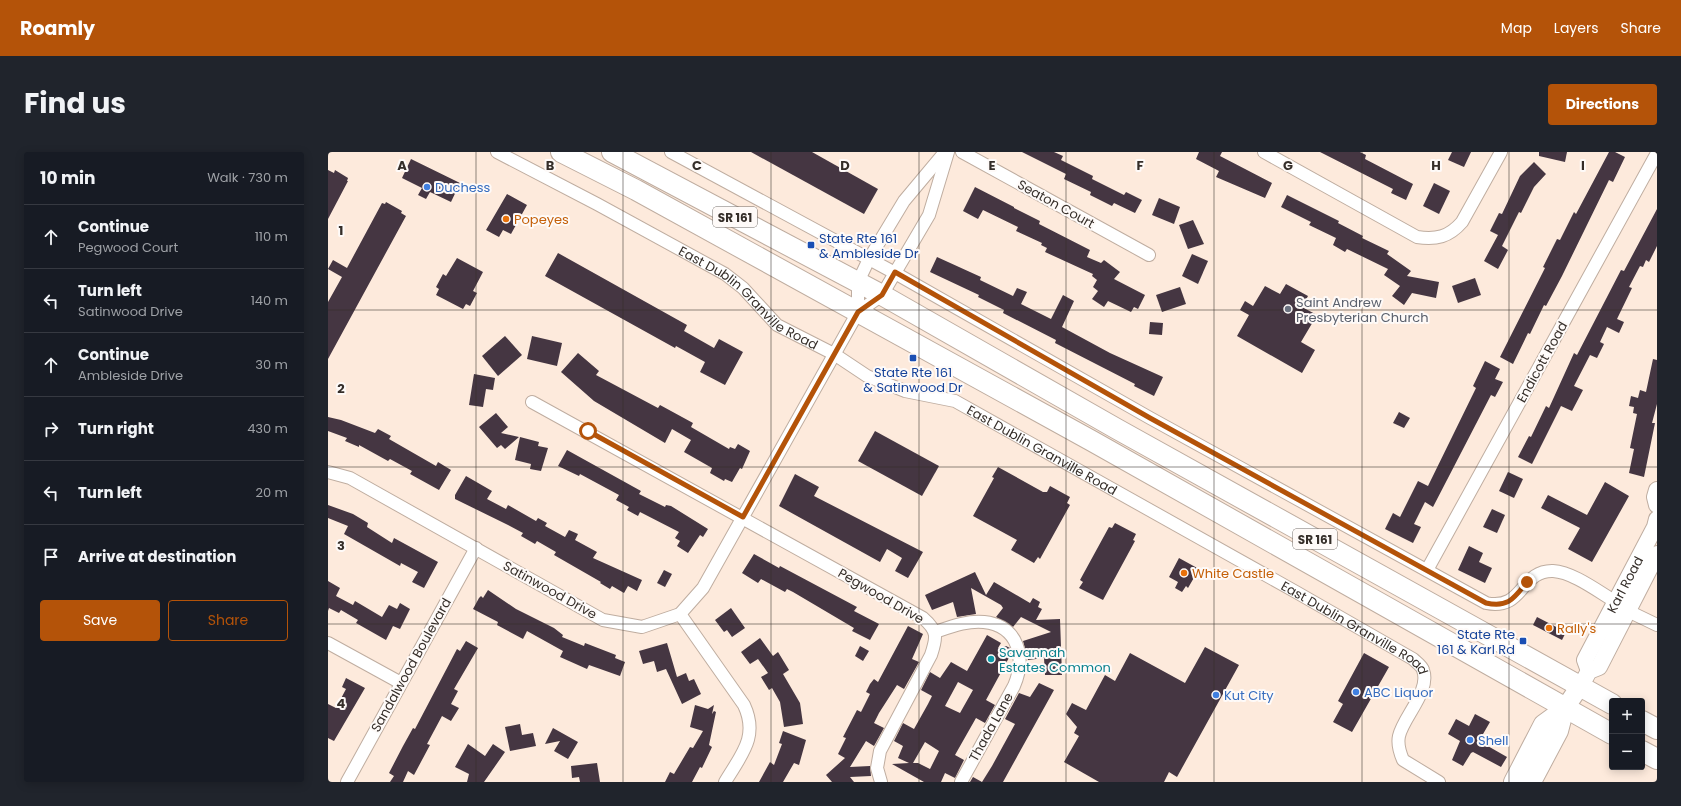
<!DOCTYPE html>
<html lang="en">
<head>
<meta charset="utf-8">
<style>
  body { margin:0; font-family:Poppins,sans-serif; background:#20242c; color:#f1f3f6 }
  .controls { position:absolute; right:12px; bottom:12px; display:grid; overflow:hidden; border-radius:4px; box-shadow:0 2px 10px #0003 }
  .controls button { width:36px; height:36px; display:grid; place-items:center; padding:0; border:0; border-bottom:1px solid #363941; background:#171b24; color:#f1f3f6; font:20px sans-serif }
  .stop { position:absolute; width:12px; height:12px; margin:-9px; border:3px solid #b45309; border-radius:50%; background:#fff }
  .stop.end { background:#b45309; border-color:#fff; box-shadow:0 1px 4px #0008 }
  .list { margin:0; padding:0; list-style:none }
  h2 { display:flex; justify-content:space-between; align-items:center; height:52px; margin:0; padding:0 16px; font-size:17px }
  h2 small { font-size:13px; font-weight:400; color:#9ea1a6 }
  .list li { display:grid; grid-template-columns:26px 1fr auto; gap:12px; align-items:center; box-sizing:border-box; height:64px; padding:0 16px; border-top:1px solid #363941 }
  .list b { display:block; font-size:15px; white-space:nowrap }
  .list p { margin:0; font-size:13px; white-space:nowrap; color:#9ea1a6 }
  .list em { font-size:13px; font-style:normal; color:#9ea1a6 }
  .actions { display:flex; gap:8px; padding:12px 16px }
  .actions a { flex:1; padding:9px 0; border:1px solid #b45309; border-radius:4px; text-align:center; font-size:14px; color:#b45309 }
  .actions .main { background:#b45309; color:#fff }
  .icon { flex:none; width:22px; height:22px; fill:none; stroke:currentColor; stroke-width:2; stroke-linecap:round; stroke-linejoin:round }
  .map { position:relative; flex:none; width:1329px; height:630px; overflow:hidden; border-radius:4px }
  header { display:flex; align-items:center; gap:24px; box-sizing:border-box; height:56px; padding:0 20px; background:#b45309; color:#fff }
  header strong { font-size:19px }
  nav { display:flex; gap:22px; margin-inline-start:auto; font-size:14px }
  .intro { display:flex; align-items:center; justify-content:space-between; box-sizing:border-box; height:96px; padding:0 24px }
  h1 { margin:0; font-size:28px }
  .button { padding:10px 18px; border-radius:4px; background:#b45309; color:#fff; font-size:14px; font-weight:700 }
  main { display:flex; gap:24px; padding:0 24px }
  aside { flex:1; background:#171b24; border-radius:4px; box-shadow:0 2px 10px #0003 }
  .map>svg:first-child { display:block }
</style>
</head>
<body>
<header>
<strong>Roamly</strong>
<nav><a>Map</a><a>Layers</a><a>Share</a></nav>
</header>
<div class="intro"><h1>Find us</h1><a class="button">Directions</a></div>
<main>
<aside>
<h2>10 min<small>Walk · 730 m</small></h2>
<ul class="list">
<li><svg class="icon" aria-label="ahead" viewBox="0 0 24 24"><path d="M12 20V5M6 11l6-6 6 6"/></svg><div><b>Continue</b><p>Pegwood Court</p></div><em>110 m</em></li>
<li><svg class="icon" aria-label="left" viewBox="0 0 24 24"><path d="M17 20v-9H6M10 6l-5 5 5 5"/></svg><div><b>Turn left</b><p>Satinwood Drive</p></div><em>140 m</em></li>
<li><svg class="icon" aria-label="ahead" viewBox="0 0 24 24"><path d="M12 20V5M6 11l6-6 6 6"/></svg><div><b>Continue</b><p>Ambleside Drive</p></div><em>30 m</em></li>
<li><svg class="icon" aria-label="right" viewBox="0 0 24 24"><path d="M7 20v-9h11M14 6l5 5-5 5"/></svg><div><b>Turn right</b></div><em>430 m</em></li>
<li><svg class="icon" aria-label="left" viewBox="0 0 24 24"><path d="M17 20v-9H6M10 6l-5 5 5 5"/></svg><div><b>Turn left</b></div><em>20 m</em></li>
<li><svg class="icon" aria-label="arrive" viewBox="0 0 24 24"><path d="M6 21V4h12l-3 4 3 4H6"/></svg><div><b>Arrive at destination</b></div></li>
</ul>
<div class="actions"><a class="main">Save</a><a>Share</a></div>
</aside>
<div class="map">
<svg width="1329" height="630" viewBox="0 0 1329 630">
  <rect width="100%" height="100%" fill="#fdeadc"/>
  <g fill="#453642" fill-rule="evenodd">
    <polygon points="423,0 484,0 550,37 536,62"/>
    <polygon points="694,0 726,0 735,4 733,8 765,24 764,27 796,43 798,40 814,48 807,61 786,51 784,54 762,43 763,40 736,27 738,22"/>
    <polygon points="871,0 894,0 892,4 944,31 937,46 888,25 891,19 868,7"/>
    <polygon points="992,0 1032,0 1038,3 1037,7 1085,32 1078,48 1063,41 1065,37"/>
    <polygon points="1124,0 1143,0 1136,15 1120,8"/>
    <polygon points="1211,0 1239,0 1237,10 1211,4"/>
    <polygon points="1281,0 1287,0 1297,5 1285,30 1281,28 1234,124 1218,154 1216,153 1202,182 1200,181 1185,212 1172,205 1217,116 1215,115 1229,87 1232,88 1246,60 1248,62"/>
    <polygon points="83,7 132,31 123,50 102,40 98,47 90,43 94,36 74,26"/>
    <polygon points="1206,10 1218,22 1206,35 1193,61 1191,60 1174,94 1180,98 1170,117 1156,109 1170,83 1162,79 1171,61 1174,62 1192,24"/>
    <polygon points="0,18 6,21 7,18 20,26 19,29 20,29 0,67"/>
    <polygon points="1106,31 1122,39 1111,62 1095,54"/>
    <polygon points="647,35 686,55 686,56 712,69 711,72 762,98 759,105 773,111 776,108 792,120 786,127 817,143 810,157 806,155 803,160 780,149 776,155 764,147 770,139 765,135 769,128 764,124 765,122 717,100 719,96 713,93 714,91 688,79 690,75 655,58 650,67 635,59"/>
    <polygon points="179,42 199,53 183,82 175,78 171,85 158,78"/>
    <polygon points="959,43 1011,69 1010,71 1035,84 1034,86 1061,99 1059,102 1083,119 1079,124 1111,130 1108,146 1084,141 1076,153 1064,144 1072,134 1056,123 1060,117 1019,97 1017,100 1005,93 1008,86 981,73 983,70 953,55"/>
    <polygon points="831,46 852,55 846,72 824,63"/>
    <polygon points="58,50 74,59 73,61 78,64 0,207 0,150 14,125 0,117 5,108 19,116 54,51 57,52"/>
    <polygon points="1329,57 1329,94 1321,110 1318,108 1315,115 1312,114 1301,135 1304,136 1289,167 1296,170 1291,181 1279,175 1272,190 1276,192 1269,206 1262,203 1246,234 1255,238 1244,259 1233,254 1204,312 1190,305 1201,284 1203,285 1218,254 1221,256 1246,201 1249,203 1293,118 1296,119"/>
    <polygon points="865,68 876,92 860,97 851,73"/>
    <polygon points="230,101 359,173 356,179 386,196 391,187 415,200 397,233 372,220 377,210 348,194 347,196 217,124"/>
    <polygon points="864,102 880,109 870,132 854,124"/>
    <polygon points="609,105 653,125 652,128 685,144 689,136 699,140 693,152 723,167 735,143 746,149 734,175 782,201 835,225 826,244 806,234 807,232 727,191 728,188 675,161 676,158 650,145 651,143 602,120"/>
    <polygon points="129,106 155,120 145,139 149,141 142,154 138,152 135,157 108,143 111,137 108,135 115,122 118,124"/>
    <polygon points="1147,126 1153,143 1130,151 1124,134"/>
    <polygon points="958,132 980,144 974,155 989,163 973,190 987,198 974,221 909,184 921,163 912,158 917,149 925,154 937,134 952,142"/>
    <polygon points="852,135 858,152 834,160 828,143"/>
    <polygon points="822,170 835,171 834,183 821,182"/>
    <polygon points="177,184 194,203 170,224 154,204"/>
    <polygon points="204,184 234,191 229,214 199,207"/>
    <polygon points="250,201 271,219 268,223 330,256 332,253 365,271 363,275 401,297 402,295 407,297 410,292 422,299 414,317 412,316 404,330 397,327 396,329 382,321 384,316 356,300 363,288 344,277 337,291 266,249 233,220"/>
    <polygon points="1325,207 1329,208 1329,252 1324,271 1327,271 1316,325 1301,321 1306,297 1302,296 1309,262 1305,261 1306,255 1301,254 1303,244 1310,246 1312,238 1318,240"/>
    <polygon points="1157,209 1172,217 1167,227 1175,230 1167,245 1163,243 1105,355 1097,350 1086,372 1093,375 1085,391 1057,377 1065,361 1072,365 1090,329 1100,334 1148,236 1145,234"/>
    <polygon points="146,222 167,226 165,238 158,237 155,255 141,253"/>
    <polygon points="1071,260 1082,266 1076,276 1065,271"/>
    <polygon points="168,261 180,275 173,281 191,285 177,297 173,293 169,296 151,275"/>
    <polygon points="0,265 13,268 47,281 50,277 63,284 61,287 108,314 110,310 123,318 111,338 82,322 84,319 62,307 60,309 31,293 31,295 17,289 19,286 0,279"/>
    <polygon points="547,279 611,314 594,344 530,309"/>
    <polygon points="192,285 211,290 210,294 220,296 213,319 202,317 203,312 187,308"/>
    <polygon points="239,298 313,339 311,342 337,355 338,353 343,354 380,377 375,385 372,383 360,401 349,394 352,389 347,386 351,380 312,360 310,364 299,358 301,355 288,348 291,343 252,322 251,324 230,314"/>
    <polygon points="670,315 715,340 719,340 722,334 742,345 739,351 742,353 712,407 710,405 706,411 683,398 689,388 645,364 666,326 664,325"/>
    <polygon points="1180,320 1195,327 1186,346 1171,339"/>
    <polygon points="467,322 491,335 486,344 595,400 580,426 567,419 574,406 559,397 552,410 451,354"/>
    <polygon points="138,324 164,339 159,347 178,357 180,353 208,369 210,366 219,371 217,374 237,385 241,378 250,382 247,388 269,400 265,406 314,428 309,439 300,434 296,441 284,434 282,437 272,431 273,430 226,403 228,400 209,389 207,392 193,384 195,381 180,373 127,347 127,343"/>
    <polygon points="1277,330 1301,344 1264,410 1240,397 1252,376 1213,356 1220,343 1259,363"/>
    <polygon points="0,353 25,362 40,371 39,375 64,391 66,386 110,410 96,436 84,430 90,420 73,411 72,414 16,382 20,374 0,366"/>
    <polygon points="1164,357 1177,363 1169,381 1155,375"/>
    <polygon points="787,371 808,382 805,388 807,389 775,448 751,436 755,430 752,428 781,375 784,376"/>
    <polygon points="1141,394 1155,401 1151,410 1164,416 1157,431 1130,418"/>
    <polygon points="426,402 451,416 452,414 529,455 526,459 551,472 542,488 524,479 526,476 465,440 459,437 457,440 433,427 430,431 414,421"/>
    <polygon points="851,406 871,417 860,436 858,434 854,440 847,436 850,430 841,425"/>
    <polygon points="336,418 344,422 337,435 329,431"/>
    <polygon points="647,420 658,443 666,430 702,451 705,446 712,450 710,455 714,457 708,468 732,467 734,523 717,523 716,506 700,508 699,504 695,489 723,480 693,465 685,475 668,465 675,456 673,453 643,436 648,462 629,465 625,450 604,458 597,443"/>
    <polygon points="0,429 12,436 8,444 25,453 27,449 54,465 61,453 69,457 72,451 82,457 72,477 65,474 58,488 28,471 30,468 13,458 11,461 1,456 0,459"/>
    <polygon points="160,438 188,457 226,476 235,483 234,485 256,494 257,491 288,503 287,506 297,510 292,524 261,513 259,517 232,505 235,499 199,479 195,487 169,473 170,470 145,457 151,446 153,444 155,446"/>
    <polygon points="403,456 417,476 404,485 399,478 396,480 387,468"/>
    <polygon points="1209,465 1238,480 1234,488 1205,473"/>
    <polygon points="580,474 595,482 584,507 591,510 576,537 569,533 551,561 546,571 556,576 546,594 538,589 522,615 542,614 543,624 522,625 526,630 504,630 498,623 517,606 510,602 518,586 515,585 529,558 533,560 542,542 538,540 542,532 546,527 550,530"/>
    <path d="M659,483L673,491L670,496L678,494L682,496L683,502L658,548L667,553L657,571L648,566L627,603L636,608L627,626L617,621L613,630H596L564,612L581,611L570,606L575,594L566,589L575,571L586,577L600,552L604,544L593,538L602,520L612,526L623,510L639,519ZM630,530L645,538L632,561L617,554ZM597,590L611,599L602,617L590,611H585Z"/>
    <polygon points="432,486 445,504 450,500 461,518 455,522 472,551 475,572 456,575 452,550 444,536 441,538 433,525 440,521 430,507 422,512 413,500"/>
    <polygon points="138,489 150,496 126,537 130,539 123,552 131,556 123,569 114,564 99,592 102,593 86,623 80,619 75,630 62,630 66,624 61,621 75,594 85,576 87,577 129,497 132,499"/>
    <polygon points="339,491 349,525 358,521 361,529 366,527 373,542 354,552 338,517 329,520 326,509 315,512 311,499"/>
    <polygon points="532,494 541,499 535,509 527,504"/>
    <polygon points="877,495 911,513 849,625 841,620 836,630 771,630 736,610 751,584 746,581 749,575 738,562 744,551 758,558 777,523 787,529 802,501 857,531"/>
    <polygon points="1036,501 1061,515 1024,580 1005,570 1015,552 1010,549"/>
    <polygon points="18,526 37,536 6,589 0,586 0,552 8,556 18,537 14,535"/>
    <polygon points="711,531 726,538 675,630 642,630 645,625 654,630 664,614 687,572 677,567 691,541 702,545"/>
    <polygon points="367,553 380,557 386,553 384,562 386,559 388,560 381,593 384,595 374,616 372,615 364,630 337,630 342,620 346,622 362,595 365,596 375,579 362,575"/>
    <polygon points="1147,562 1162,570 1151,589 1179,605 1173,615 1145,600 1143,601 1135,614 1124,608 1132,589 1120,582 1128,567 1141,574"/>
    <polygon points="192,572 194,583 205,581 208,594 182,599 177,575"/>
    <polygon points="225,576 250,590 240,607 226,599 232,589 217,592"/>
    <polygon points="455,579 478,588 471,613 466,611 455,630 431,630 442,610 446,613 454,592 451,591"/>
    <polygon points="140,592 157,604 165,592 177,600 156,630 139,630 141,622 127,615"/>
    <polygon points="269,611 272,630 252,630 251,625 244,626 243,614"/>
  </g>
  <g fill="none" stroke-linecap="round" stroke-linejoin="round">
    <g stroke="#bfada0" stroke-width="14">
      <g id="minor">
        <path id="s1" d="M169,0L269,52L397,122L415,136L449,173L506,202L539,224L577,239L627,249L968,440L1085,507C1088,510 1094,514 1095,518C1103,539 1075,565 1071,584C1069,593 1072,601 1075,608L1111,630"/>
        <path d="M343,0L567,121L822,266L1158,451C1196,459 1192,418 1225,419C1245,420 1271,440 1288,450"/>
        <polyline points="634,0 821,103"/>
        <path d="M936,0L1089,85C1108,88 1121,85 1134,70L1173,0"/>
        <polyline points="530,160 530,130 541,107 576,49 617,0"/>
        <path d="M204,250L595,466C610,479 609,485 603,503L552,599L549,616L553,630"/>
        <polyline points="0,320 22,326 275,468 314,475 352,462 375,436 530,160 554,143 601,63 620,0"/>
        <polyline points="1099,418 1329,1"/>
        <polyline points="1300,459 1329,473"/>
        <path d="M352,462L416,553C431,585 413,603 397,630"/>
        <path d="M607,480C622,475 640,468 656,470C691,474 698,506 686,534L633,630"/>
        <polyline points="0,491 73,531"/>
        <polyline points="19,630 148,396"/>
      </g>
    </g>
    <g stroke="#bfada0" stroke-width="18">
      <g id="tertiary">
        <polyline points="1329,338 1327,345 1329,353"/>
        <path id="s2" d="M1261,519L1257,508L1327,375L1329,367"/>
        <polyline points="1256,528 1261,519 1271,515 1329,402"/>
      </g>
    </g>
    <g stroke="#bfada0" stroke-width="20">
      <g id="secondary">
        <polyline points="1185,630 1215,572 1237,556 1252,534"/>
        <polyline points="1204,630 1231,579 1237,556"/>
      </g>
    </g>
    <g stroke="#bfada0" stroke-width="22">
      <g id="primary">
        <polyline points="233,0 308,38 764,289 1284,582"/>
        <polyline points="284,0 554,143 789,277 1284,552"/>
        <polyline points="1314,569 1329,577"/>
        <polyline points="1314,599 1329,607"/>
      </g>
    </g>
    <use href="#minor" stroke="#fff" stroke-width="12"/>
    <use href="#tertiary" stroke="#fff" stroke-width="16"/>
    <use href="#secondary" stroke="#fff" stroke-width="18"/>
    <use href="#primary" stroke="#fff" stroke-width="20"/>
  </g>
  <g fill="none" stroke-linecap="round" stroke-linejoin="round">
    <path stroke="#b45309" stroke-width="5" d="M260,279L415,365L530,160L554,143L567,120L822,266L1158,451C1181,456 1186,446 1199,430"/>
  </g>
  <path fill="none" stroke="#352e29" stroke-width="1" stroke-opacity="0.55" d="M148,0V630M295,0V630M443,0V630M591,0V630M738,0V630M886,0V630M1034,0V630M1181,0V630M0,158H1329M0,315H1329M0,472H1329"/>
  <g fill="#3f7fe0" stroke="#fefaf8" stroke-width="1.5">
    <circle cx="99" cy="35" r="4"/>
    <circle cx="1028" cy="540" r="4"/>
    <circle cx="888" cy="543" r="4"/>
    <circle cx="1142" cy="588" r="4"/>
  </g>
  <g fill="#e8710a" stroke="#fefaf8" stroke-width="1.5">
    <circle cx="178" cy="67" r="4"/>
    <circle cx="856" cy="421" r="4"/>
    <circle cx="1221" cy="476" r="4"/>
  </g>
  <g fill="#1a4fb4" stroke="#fefaf8" stroke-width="1.5">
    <rect x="479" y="89" width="8" height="8" rx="2"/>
    <rect x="581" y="202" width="8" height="8" rx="2"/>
    <rect x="1191" y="485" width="8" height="8" rx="2"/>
  </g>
  <circle fill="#6b7280" stroke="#fefaf8" stroke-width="1.5" cx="960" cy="157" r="4"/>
  <circle fill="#0f9aa8" stroke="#fefaf8" stroke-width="1.5" cx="663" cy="507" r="4"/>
  <g text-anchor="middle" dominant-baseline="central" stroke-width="4" stroke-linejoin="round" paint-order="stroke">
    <g fill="#fefaf8" stroke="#716b67" stroke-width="1">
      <rect x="385" y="55" width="44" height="20" rx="3"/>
      <rect x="965" y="377" width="44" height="20" rx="3"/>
    </g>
    <g font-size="12" font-weight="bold" fill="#352e29">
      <text x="407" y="65">SR 161</text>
      <text x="987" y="387">SR 161</text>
    </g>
    <g font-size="13" fill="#366cbe" stroke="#fefaf8" text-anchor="start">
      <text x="107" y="35">Duchess</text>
      <text x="1036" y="540">ABC Liquor</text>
      <text x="896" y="543">Kut City</text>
      <text x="1150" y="588">Shell</text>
    </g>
    <g font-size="13" fill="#352e29" stroke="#fefaf8">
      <text transform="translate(728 52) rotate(29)">Seaton Court</text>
      <text stroke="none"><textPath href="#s1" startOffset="292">East Dublin Granville Road</textPath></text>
      <text transform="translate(1214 210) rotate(-61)">Endicott Road</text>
      <text stroke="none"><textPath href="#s1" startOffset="627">East Dublin Granville Road</textPath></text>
      <text stroke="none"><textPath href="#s2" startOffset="97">Karl Road</textPath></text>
      <text transform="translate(222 438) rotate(29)">Satinwood Drive</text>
      <text transform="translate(553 444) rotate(30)">Pegwood Drive</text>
      <text stroke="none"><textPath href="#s1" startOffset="987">East Dublin Granville Road</textPath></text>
      <text transform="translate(83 513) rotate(-61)">Sandalwood Boulevard</text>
      <text transform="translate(663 575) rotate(-61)">Thada Lane</text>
    </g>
    <g font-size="13" fill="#c56008" stroke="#fefaf8" text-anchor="start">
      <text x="186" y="67">Popeyes</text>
      <text x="864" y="421">White Castle</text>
      <text x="1229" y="476">Rally's</text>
    </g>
    <g font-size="13" fill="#164399" stroke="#fefaf8" text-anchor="start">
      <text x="491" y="86">State Rte 161<tspan x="491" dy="15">&amp; Ambleside Dr</tspan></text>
      <text x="585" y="220" text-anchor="middle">State Rte 161<tspan x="585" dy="15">&amp; Satinwood Dr</tspan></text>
      <text x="1187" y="482" text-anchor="end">State Rte<tspan x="1187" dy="15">161 &amp; Karl Rd</tspan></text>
    </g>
    <g font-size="13" fill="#5b616d" stroke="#fefaf8" text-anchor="start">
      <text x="968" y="150">Saint Andrew<tspan x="968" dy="15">Presbyterian Church</tspan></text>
    </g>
    <g font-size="13" fill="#0d838f" stroke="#fefaf8" text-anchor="start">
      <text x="671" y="500">Savannah<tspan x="671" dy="15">Estates Common</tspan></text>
    </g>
  </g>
  <g font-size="13" text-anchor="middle" font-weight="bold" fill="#352e29" stroke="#fefaf8" stroke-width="4" stroke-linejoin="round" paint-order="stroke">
    <text x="74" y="18">A</text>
    <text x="222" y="18">B</text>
    <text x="369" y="18">C</text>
    <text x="517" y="18">D</text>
    <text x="664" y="18">E</text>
    <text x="812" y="18">F</text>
    <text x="960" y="18">G</text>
    <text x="1108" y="18">H</text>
    <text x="1255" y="18">I</text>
    <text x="13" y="83">1</text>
    <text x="13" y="241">2</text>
    <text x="13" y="398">3</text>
    <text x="13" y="556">4</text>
  </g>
</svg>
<div class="controls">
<button>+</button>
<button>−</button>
</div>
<div class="stop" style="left:260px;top:279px"></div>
<div class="stop end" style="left:1199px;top:430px"></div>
</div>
</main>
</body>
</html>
